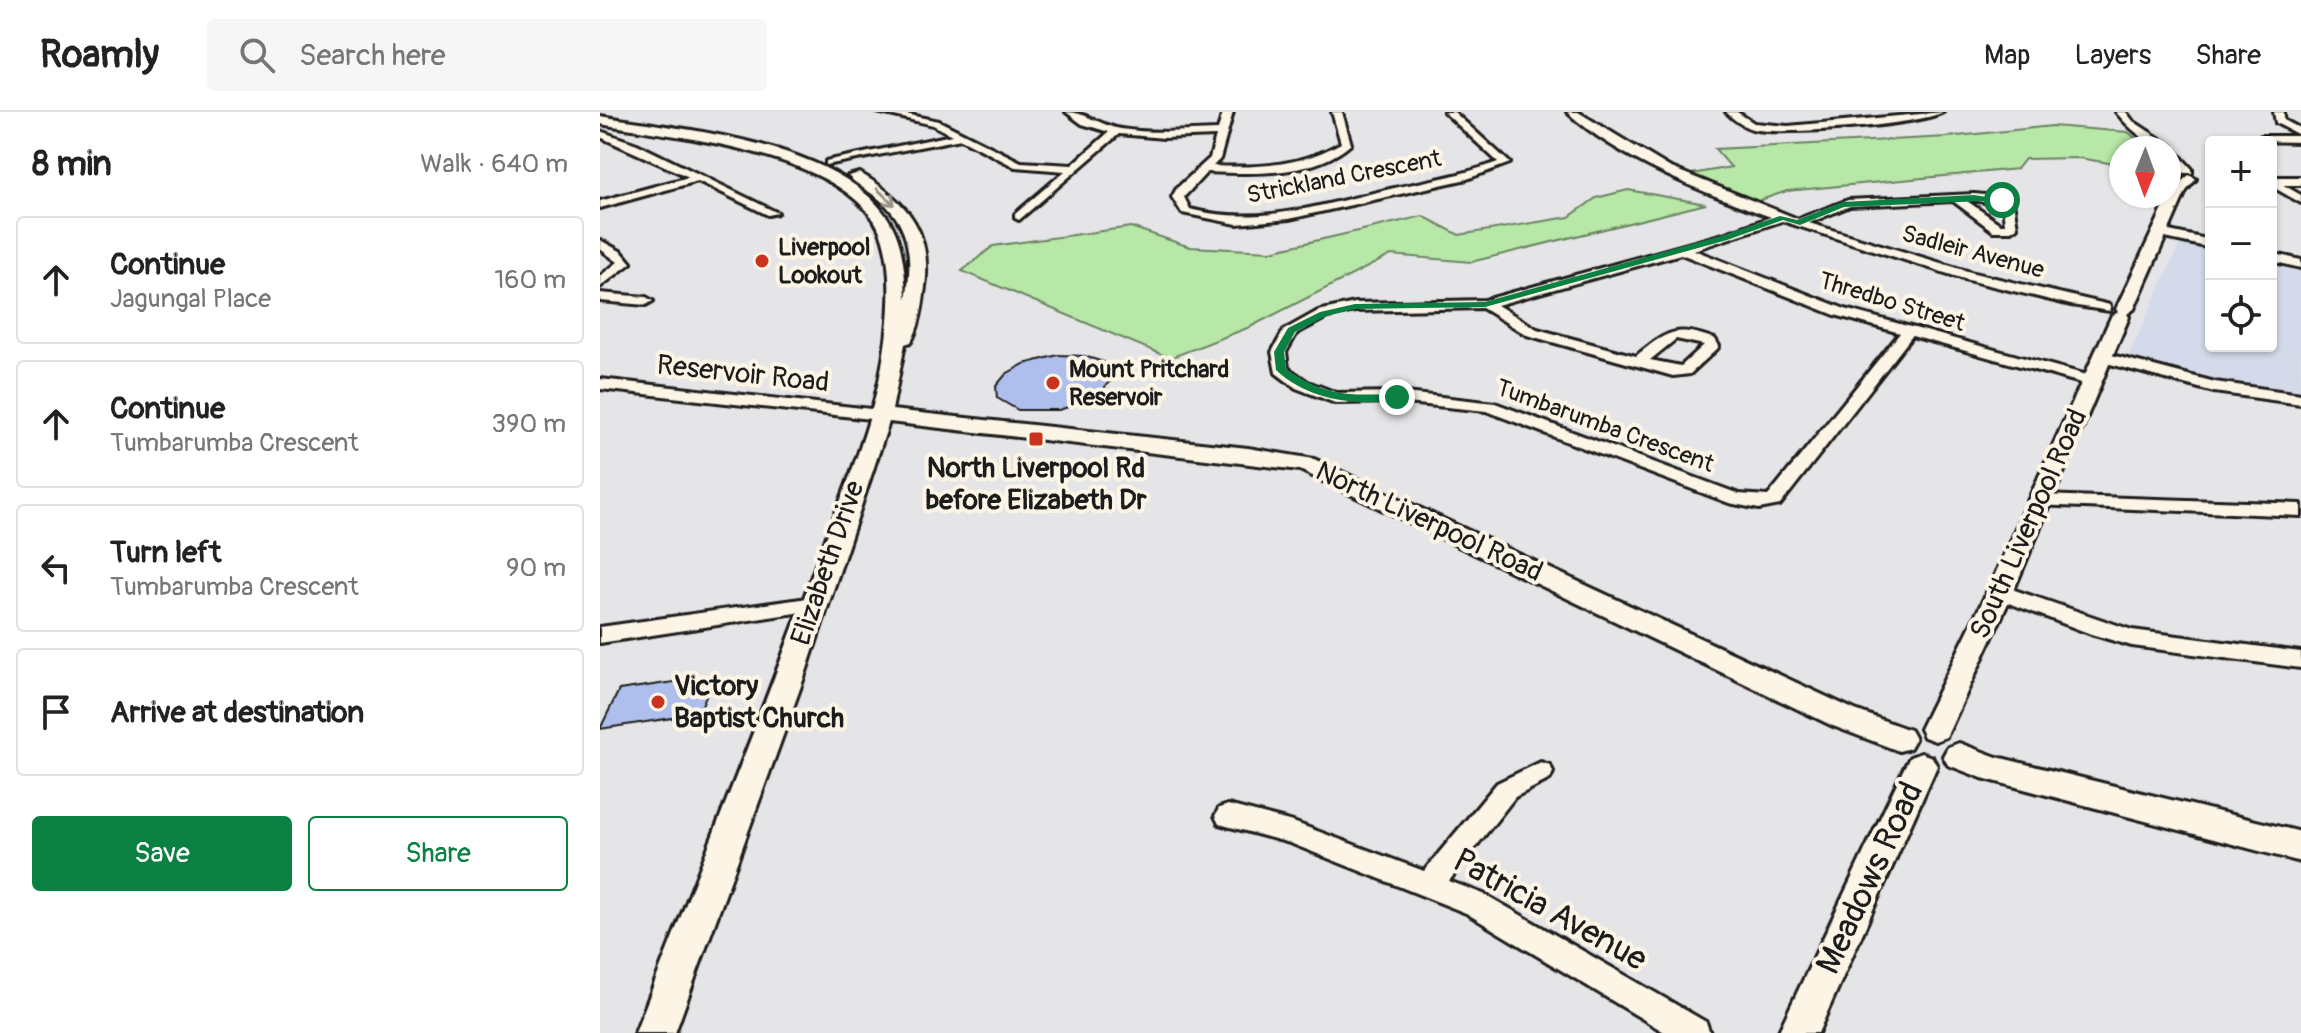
<!DOCTYPE html>
<html lang="en">
<head>
<meta charset="utf-8">
<style>
  body { margin:0; font-family:Pangolin,sans-serif; background:#f6f6f6; color:#222 }
  .controls { position:absolute; right:24px; top:24px; display:grid; overflow:hidden; border-radius:8px; box-shadow:0 2px 6px #0004 }
  .controls button { width:72px; height:72px; display:grid; place-items:center; padding:0; border:0; border-bottom:2px solid #e0e0e0; background:#fff; color:#222; font:40px sans-serif }
  .compass { position:absolute; left:1509px; top:24px; width:72px; height:72px; border-radius:50%; background:#fff; box-shadow:0 2px 6px #0004; rotate:181deg }
  .stop { position:absolute; width:24px; height:24px; margin:-18px; border:6px solid #0b8043; border-radius:50%; background:#fff }
  .stop.end { background:#0b8043; border-color:#fff; box-shadow:0 2px 8px #0008 }
  .list { margin:0; padding:0; list-style:none }
  h2 { display:flex; justify-content:space-between; align-items:center; height:104px; margin:0; padding:0 32px; font-size:34px }
  h2 small { font-size:26px; font-weight:400; color:#767676 }
  .list li { display:grid; grid-template-columns:52px 1fr auto; gap:24px; align-items:center; box-sizing:border-box; height:128px; margin:0 16px 16px; padding:0 16px; border:2px solid #e0e0e0; border-radius:8px }
  .list b { display:block; font-size:30px; white-space:nowrap }
  .list p { margin:0; font-size:26px; white-space:nowrap; color:#767676 }
  .list em { font-size:26px; font-style:normal; color:#767676 }
  .actions { display:flex; gap:16px; padding:24px 32px }
  .actions a { flex:1; padding:18px 0; border:2px solid #0b8043; border-radius:8px; text-align:center; font-size:28px; color:#0b8043 }
  .actions .main { background:#0b8043; color:#fff }
  .icon { flex:none; width:44px; height:44px; fill:none; stroke:currentColor; stroke-width:2; stroke-linecap:round; stroke-linejoin:round }
  .map { position:relative; flex:none; width:1701px; height:921px; overflow:hidden }
  header { display:flex; align-items:center; gap:48px; box-sizing:border-box; height:112px; padding:0 40px; background:#fff; border-bottom:2px solid #e0e0e0 }
  header strong { font-size:38px }
  nav { display:flex; gap:44px; margin-inline-start:auto; font-size:28px }
  .search { width:560px; height:72px; background:#f6f6f6; display:flex; align-items:center; gap:20px; box-sizing:border-box; padding:0 28px; border-radius:8px; color:#767676; font-size:30px }
  main { display:flex }
  aside { flex:1; background:#fff }
  .map>svg:first-child { display:block }
</style>
</head>
<body>
<header>
<strong>Roamly</strong>
<div class="search"><svg class="icon" aria-label="search" viewBox="0 0 24 24"><circle cx="10" cy="10" r="6"/><path d="M15 15l6 6"/></svg>Search here</div>
<nav><a>Map</a><a>Layers</a><a>Share</a></nav>
</header>
<main>
<aside>
<h2>8 min<small>Walk · 640 m</small></h2>
<ul class="list">
<li><svg class="icon" aria-label="ahead" viewBox="0 0 24 24"><path d="M12 20V5M6 11l6-6 6 6"/></svg><div><b>Continue</b><p>Jagungal Place</p></div><em>160 m</em></li>
<li><svg class="icon" aria-label="ahead" viewBox="0 0 24 24"><path d="M12 20V5M6 11l6-6 6 6"/></svg><div><b>Continue</b><p>Tumbarumba Crescent</p></div><em>390 m</em></li>
<li><svg class="icon" aria-label="left" viewBox="0 0 24 24"><path d="M17 20v-9H6M10 6l-5 5 5 5"/></svg><div><b>Turn left</b><p>Tumbarumba Crescent</p></div><em>90 m</em></li>
<li><svg class="icon" aria-label="arrive" viewBox="0 0 24 24"><path d="M6 21V4h12l-3 4 3 4H6"/></svg><div><b>Arrive at destination</b></div></li>
</ul>
<div class="actions"><a class="main">Save</a><a>Share</a></div>
</aside>
<div class="map">
<svg width="1701" height="921" viewBox="0 0 1701 921">
  <rect width="100%" height="100%" fill="#e5e5e8"/>
  <filter id="ink" filterUnits="userSpaceOnUse"><feTurbulence type="fractalNoise" baseFrequency=".0125" numOctaves="2"/><feDisplacementMap in="SourceGraphic" scale="16" xChannelSelector="R" yChannelSelector="G"/><feConvolveMatrix kernelMatrix="1 2 1 2 8 2 1 2 1" color-interpolation-filters="sRGB"/></filter>
  <g filter="url(#ink)">
    <polygon fill="#d4daea" points="1580,131 1611,138 1611,234 1671,234 1671,151 1701,158 1701,279 1628,270 1536,248 1529,243"/>
    <g fill="#b7e8a7" stroke="#6a8262" stroke-width="2">
      <polygon points="1452,14 1528,20 1547,36 1521,36 1521,53 1479,46 1425,47 1417,57 1187,79 1158,89 1092,62 1131,55 1115,37 1348,25"/>
      <polygon points="1028,78 1106,92 871,150 791,143 650,215 570,246 362,159 393,134 531,115 590,135 671,139 823,104 859,123 969,105 996,86"/>
    </g>
    <g fill="#aebfee" stroke="#1c1c1c" stroke-width="2">
      <polygon points="458,243 484,244 504,250 509,256 510,269 498,283 487,289 459,298 418,298 397,286 396,274 406,262 424,252"/>
      <polygon points="115,564 98,602 0,617 19,578"/>
    </g>
    <g fill="none" stroke-linecap="round" stroke-linejoin="round">
      <g stroke="#1c1c1c" stroke-width="6">
        <g id="minor">
          <path d="M277,0H296L339,9L421,50L472,53L509,20L482,12L466,0C485,0 502,14 521,17C553,22 586,19 618,18L623,0H633L620,47L613,54C658,56 701,54 741,31L732,0H742L751,32C714,65 653,62 607,60L584,85L590,97C659,115 724,92 790,77C826,69 863,63 898,50L844,0H854L910,51L867,67L689,107L637,112L582,101L572,85L577,76L610,46L616,24L564,26L519,22L419,108L415,106V102L465,59L415,55L361,27L226,53V49L230,48L352,23L333,13Z"/>
          <path d="M967,0H978L1069,55L1198,107L1248,88L1374,82L1396,84L1413,90L1417,115L1411,119H1393L1353,89L1250,94L1209,111L1374,161L1510,193V199L1471,193L1364,167L1182,109L1094,138L1245,197L1498,266L1500,269L1492,274L1312,224L1180,393L1159,397L1129,391L886,299L797,290L735,291L696,276L676,261L672,240L684,218L718,199L755,191L885,188L1120,123L1171,105C1105,81 1019,48 967,0ZM1374,88L1403,94L1405,112H1400L1367,89ZM1081,142L1235,203L1300,221L1168,384L1139,382L895,291L797,280L737,281L708,270L688,256L686,240L697,221L727,205L755,199L882,196L927,223L1073,264L1090,262L1117,237L1119,234L1115,227C1076,213 1067,219 1036,244L937,217L897,193ZM1076,227L1104,233L1081,254L1050,248Z"/>
          <path d="M1126,0H1137L1154,11L1188,14L1343,0C1319,13 1180,24 1152,17C1142,14 1133,7 1126,0Z"/>
          <path d="M1516,0H1526L1533,9L1571,34L1592,57V61H1584L1569,44V36C1550,36 1528,15 1516,0Z"/>
          <polygon points="1674,0 1684,0 1684,8 1701,17 1701,24 1676,11"/>
          <polygon points="0,19 37,32 178,101 168,103 98,69 0,96 0,89 89,65 0,25"/>
          <polygon points="1661,24 1701,24 1701,30 1657,29"/>
          <polygon points="1671,66 1701,83 1701,91 1671,74"/>
          <polygon points="1560,117 1611,128 1611,136 1556,124 1556,118"/>
          <polygon points="0,128 22,140 31,151 0,175 0,164 18,150 0,137"/>
          <polygon points="1671,141 1701,148 1701,156 1671,149"/>
          <polygon points="0,181 46,185 53,189 46,193 0,189"/>
          <polygon points="1504,241 1615,270 1701,282 1701,292 1614,280 1499,249 1496,246"/>
          <polygon points="0,267 280,298 288,303 280,308 0,277"/>
          <polygon points="1441,383 1701,392 1701,404 1435,393 1432,389"/>
          <polygon points="1400,473 1532,518 1701,540 1701,556 1532,534 1491,522 1393,485 1390,480 1393,475"/>
          <polygon points="215,485 222,487 225,492 222,497 0,531 0,515"/>
          <polygon points="941,650 950,653 953,660 950,667 915,685 849,769 886,783 1106,910 1110,921 1066,921 866,801 690,731 619,712 615,704 619,696 628,693 693,710 824,759 897,671"/>
        </g>
      </g>
      <g stroke="#1c1c1c" stroke-width="6">
        <g id="major">
          <path d="M0,4C84,18 234,29 287,105C303,128 305,160 306,187C313,149 311,113 279,87C269,79 257,73 248,64L260,61C310,91 334,122 324,182C322,198 319,216 311,230L305,232L292,298L648,336L714,347L1255,598L1310,618L1315,627L1310,636L1299,639L1233,614L700,358L289,310L206,560L75,921H35C95,767 158,614 214,458C237,395 265,334 279,269C288,227 299,146 274,108C228,39 77,25 0,12Z"/>
          <polygon points="1589,63 1596,67 1586,79 1534,197 1527,202 1529,205 1413,480 1350,617 1346,625 1335,629 1324,625 1320,617 1387,480 1511,205 1518,200 1516,197 1572,78"/>
          <rect x="1671" y="65" width="30" height="8"/>
          <polygon points="1359,631 1397,645 1701,720 1701,750 1382,666 1348,653 1343,644 1348,635"/>
          <polygon points="1321,641 1332,645 1337,654 1218,921 1178,921 1305,654 1310,645"/>
        </g>
      </g>
      <use href="#minor" fill="#fcf5e5" fill-rule="evenodd"/>
      <use href="#major" fill="#fcf5e5" fill-rule="evenodd"/>
    </g>
    <defs><path id="oneway-shaft" d="M-6 0H5M1.5-3L5.5 0L1.5 3" fill="none" stroke-width="1.6" stroke-linecap="round" stroke-linejoin="round" transform="scale(2)"/></defs>
    <use stroke="#97938b" href="#oneway-shaft" transform="translate(286 85) rotate(43)"/>
  </g>
  <path fill="#0b8043" d="M1374,83L1406,88L1244,95L1200,113L1183,108L1127,128L885,195L755,197L726,204L695,220L684,240L686,257C728,286 749,283 797,282L803,285L801,288C757,294 709,289 676,258L674,240L688,216L720,200L755,192L885,190L1121,124L1180,104L1197,108L1243,90Z"/>
  <g fill="#c8321e" stroke="#fcf5e5" stroke-width="3">
    <circle cx="162" cy="149" r="8"/>
    <circle cx="453" cy="271" r="8"/>
    <rect x="428" y="319" width="16" height="16" rx="4"/>
    <circle cx="58" cy="590" r="8"/>
  </g>
  <g text-anchor="middle" dominant-baseline="central" stroke-width="8" stroke-linejoin="round" paint-order="stroke">
    <g font-size="24" fill="#1c1c1c" stroke="#fcf5e5">
      <text transform="translate(744 65) rotate(-11)">Strickland Crescent</text>
      <text transform="translate(1373 140) rotate(15)">Sadleir Avenue</text>
      <text transform="translate(1292 190) rotate(17)">Thredbo Street</text>
      <text transform="translate(1005 314) rotate(20)">Tumbarumba Crescent</text>
    </g>
    <g font-size="24" font-weight="bold" fill="#1c1c1c" stroke="#fcf5e5" text-anchor="start">
      <text x="178" y="135">Liverpool<tspan x="178" dy="28">Lookout</tspan></text>
      <text x="469" y="257">Mount Pritchard<tspan x="469" dy="28">Reservoir</tspan></text>
    </g>
    <g font-size="28" fill="#1c1c1c" stroke="#fcf5e5">
      <text transform="translate(143 262) rotate(6)">Reservoir Road</text>
      <text transform="translate(829 410) rotate(25)">North Liverpool Road</text>
      <text transform="translate(1429 412) rotate(-66)">South Liverpool Road</text>
      <text transform="translate(228 451) rotate(-71)">Elizabeth Drive</text>
    </g>
    <g font-size="28" font-weight="bold" fill="#1c1c1c" stroke="#fcf5e5">
      <text x="436" y="356">North Liverpool Rd<tspan x="436" dy="32">before Elizabeth Dr</tspan></text>
      <text x="74" y="574" text-anchor="start">Victory<tspan x="74" dy="32">Baptist Church</tspan></text>
    </g>
    <g font-size="34" fill="#1c1c1c" stroke="#fcf5e5">
      <text transform="translate(1270 766) rotate(-65)">Meadows Road</text>
      <text transform="translate(950 798) rotate(29)">Patricia Avenue</text>
    </g>
  </g>
</svg>
<div class="controls">
<button>+</button>
<button>−</button>
<button><svg class="icon" aria-label="locate" viewBox="0 0 24 24"><circle cx="12" cy="12" r="6"/><path d="M12 2v4M12 18v4M2 12h4M18 12h4"/></svg></button>
</div>
<svg class="compass" viewBox="-18 -18 36 36"><path d="M0-13l5 13h-10z" fill="#e53935"/><path d="M0 13l5-13h-10z" fill="#767676"/></svg>
<div class="stop" style="left:1402px;top:88px"></div>
<div class="stop end" style="left:797px;top:285px"></div>
</div>
</main>
</body>
</html>
